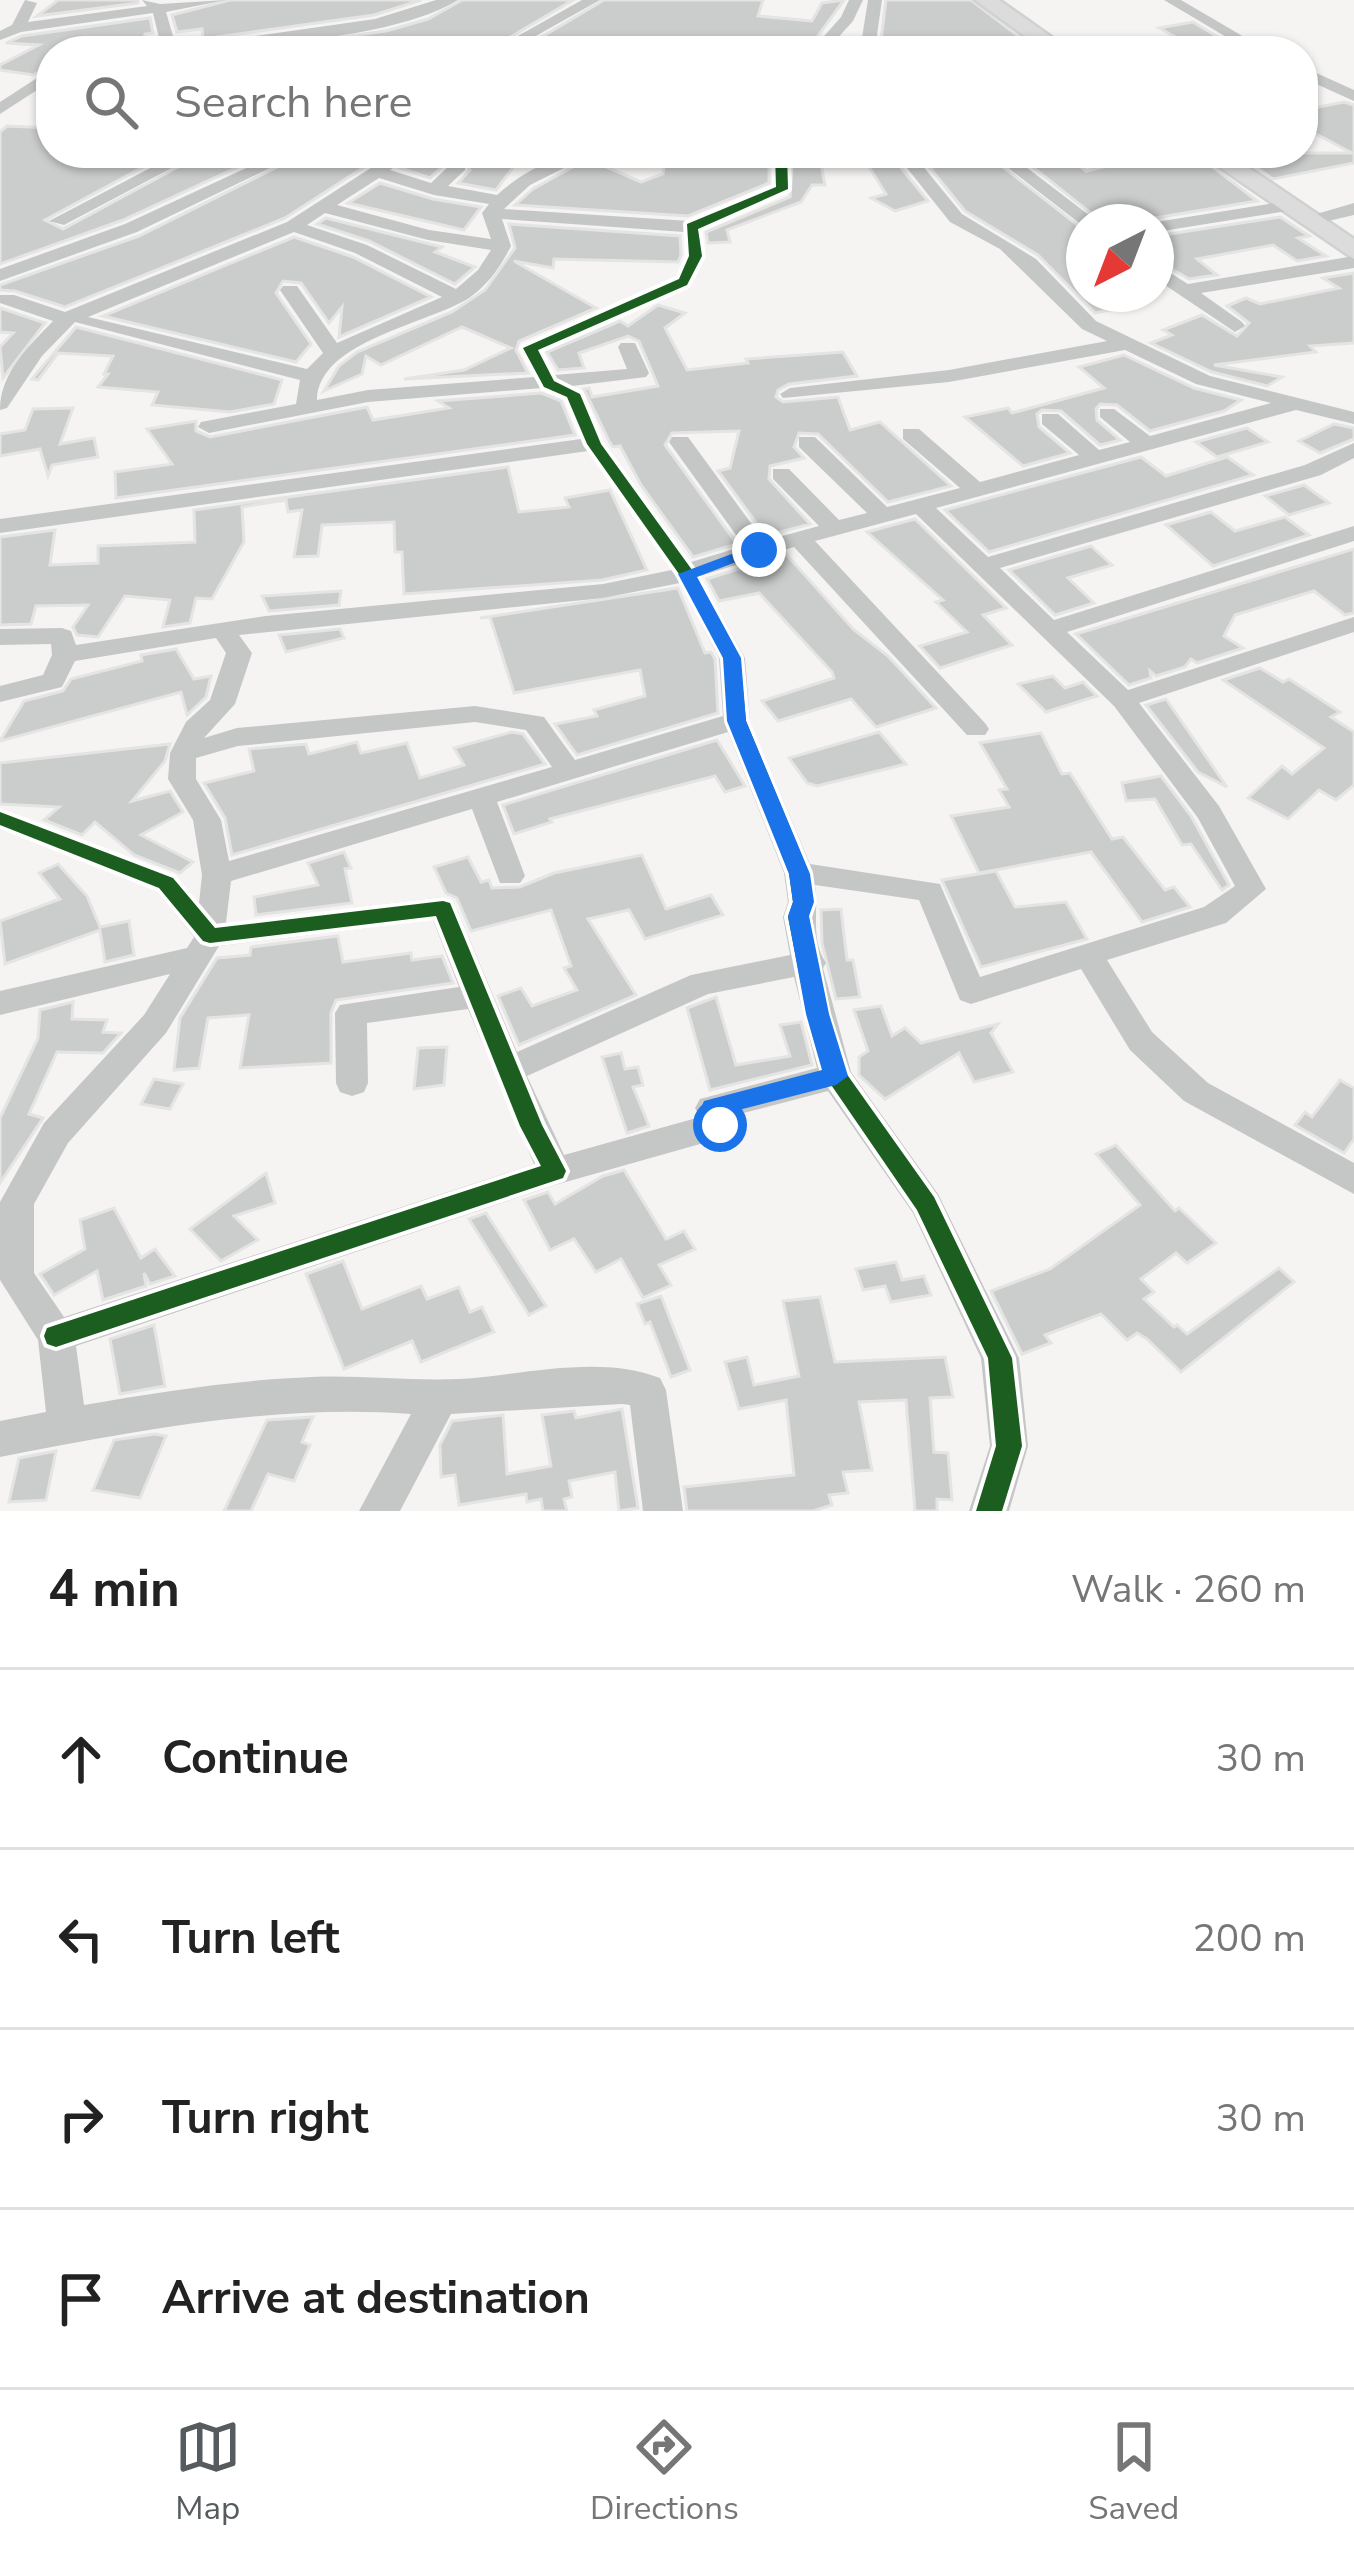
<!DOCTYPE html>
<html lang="en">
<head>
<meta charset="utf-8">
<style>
  body { margin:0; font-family:"Nunito Sans",sans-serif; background:#f6f6f6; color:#222 }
  .compass { position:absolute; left:1066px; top:204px; width:108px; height:108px; border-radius:50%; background:#fff; box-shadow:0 3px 9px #0004; rotate:222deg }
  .stop { position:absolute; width:36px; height:36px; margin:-27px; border:9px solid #1a73e8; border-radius:50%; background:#fff }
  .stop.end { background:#1a73e8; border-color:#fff; box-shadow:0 3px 12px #0008 }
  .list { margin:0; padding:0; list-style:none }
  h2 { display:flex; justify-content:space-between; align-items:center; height:156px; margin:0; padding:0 48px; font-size:51px }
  h2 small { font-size:39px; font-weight:400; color:#767676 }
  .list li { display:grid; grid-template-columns:78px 1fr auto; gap:36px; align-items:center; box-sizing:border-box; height:180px; padding:0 48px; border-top:3px solid #e0e0e0 }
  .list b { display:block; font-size:45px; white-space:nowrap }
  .list em { font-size:39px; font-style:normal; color:#767676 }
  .icon { flex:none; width:66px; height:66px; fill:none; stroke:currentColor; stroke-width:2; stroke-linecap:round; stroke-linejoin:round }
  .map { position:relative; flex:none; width:1354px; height:1511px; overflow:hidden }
  .search { position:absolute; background:#fff; box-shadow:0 3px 9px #0004; left:36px; right:36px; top:36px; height:132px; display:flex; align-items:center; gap:30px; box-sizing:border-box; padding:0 42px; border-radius:48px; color:#767676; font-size:45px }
  .sheet { height:876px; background:#fff }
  nav { display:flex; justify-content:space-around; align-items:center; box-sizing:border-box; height:168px; border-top:3px solid #e0e0e0; background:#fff; font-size:33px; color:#767676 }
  nav a { display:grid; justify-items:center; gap:6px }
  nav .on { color:#565b5d }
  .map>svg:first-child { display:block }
</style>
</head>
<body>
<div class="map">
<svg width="1354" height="1511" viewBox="0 0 1354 1511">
  <rect width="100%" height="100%" fill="#f5f4f3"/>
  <g fill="#cbcccc" stroke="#e4e4e3" stroke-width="3">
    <polygon points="58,0 138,0 138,3 37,16"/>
    <polygon points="230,0 421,0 374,15 203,39 202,29 177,32 172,15"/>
    <polygon points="462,0 573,0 487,51 241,51 386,31 428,19"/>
    <polygon points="604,0 763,0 758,16 812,21 822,3 844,0 807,51 518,51"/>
    <polygon points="886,0 971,0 1038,51 896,51 881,40"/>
    <polygon points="150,18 153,33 145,34 144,40 105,51 51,51 51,65 33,75 0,70 0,65 39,45 6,43 22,36"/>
    <polygon points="1193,22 1241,51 1201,51 1159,28"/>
    <polygon points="1344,102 1354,105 1354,163 1273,179 1235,153 1352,153 1303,127 1303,110"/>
    <polygon points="7,126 51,128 51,153 169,153 45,220 63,229 204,153 268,153 123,220 0,264 0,132"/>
    <polygon points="305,153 386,153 285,218 65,307 15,291 0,290 0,285 139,236"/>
    <polygon points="417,153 524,153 496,190 458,183 470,170 465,158 450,159 430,178 400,168"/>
    <polygon points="598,153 603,153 599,164 641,182 663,174 666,153 767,157 769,153 769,183 688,216 515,205 533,189"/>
    <polygon points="793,153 819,153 825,185 812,185 801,202 727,230 730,242 708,243 706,232 790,197"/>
    <polygon points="978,153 985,153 1084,230 1084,294 1141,294 1142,303 1095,313 1038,255 965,211 930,168"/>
    <polygon points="1015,153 1094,153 1073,160 1086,171 1160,153 1195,153 1257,201 1155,218 1151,222 1102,222"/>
    <polygon points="893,158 928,201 895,211 871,198 886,194 866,162"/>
    <polygon points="380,183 433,199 481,207 464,230 348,203"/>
    <polygon points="1280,217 1309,236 1298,238 1326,256 1297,261 1273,245 1197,259 1217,275 1189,279 1156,260 1156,236"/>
    <polygon points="326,218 442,247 435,252 475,267 455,284 369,241 317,224"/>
    <polygon points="509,224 680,236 681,255 678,262 554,259 553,268 514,261 596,308 519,341 516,350 528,373 404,379 464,370 511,348 462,327 381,365 366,356 362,374 324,391 339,366 357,352 452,312 485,290 515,248"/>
    <polygon points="294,237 353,257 431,297 339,337 342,307 329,323 301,283 283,281 276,293 311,344 296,362 103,316"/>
    <polygon points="1354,273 1354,343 1310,346 1316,352 1214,365 1282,377 1267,386 1212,372 1151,343 1172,335 1163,330 1202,315 1237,336 1249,323 1227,306 1246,298 1260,304 1339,288 1323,278"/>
    <polygon points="658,305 685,313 665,328 687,370 748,363 746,359 843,352 857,376 789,384 778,390 776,397 783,402 838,397 850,430 880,422 951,486 888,502 818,434 799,433 794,447 804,458 770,466 769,479 810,524 766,536 718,471 730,468 739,431 672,433 665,445 737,544 693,557 641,485 620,446 613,447 609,441 584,389 589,388 592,397 658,386 639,341 628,336 579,353 584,368 558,370 547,352 620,321 628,326"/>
    <polygon points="0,308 45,323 3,378 0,347 13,333 0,332"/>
    <polygon points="76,327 282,380 274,404 230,412 152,405 158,392 98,387 108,374 104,374 113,356 58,353 38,380 32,379"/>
    <polygon points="1124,355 1194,388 1241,400 1224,411 1150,431 1117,405 1100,404 1096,409 1097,420 1120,440 1100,445 1061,411 1042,410 1037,414 1039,427 1070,453 1023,466 965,417 1008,408 1012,413 1104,388 1079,367"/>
    <polygon points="541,393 561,401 575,435 116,498 115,472 172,464 147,429 196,421 196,431 210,437 367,407 373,420 449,408 438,401"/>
    <polygon points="73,408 60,444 94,438 98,457 52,465 48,476 40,449 0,456 0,434 25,430 33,409"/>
    <polygon points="1334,424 1354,428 1354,439 1320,453 1299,441"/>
    <polygon points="1247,428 1268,442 1217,457 1196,442"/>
    <polygon points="1141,457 1166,476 1227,457 1253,475 989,552 945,510"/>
    <polygon points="508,467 519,512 569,507 565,498 610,490 647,570 602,580 404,594 402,552 395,552 394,522 322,525 318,556 294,557 302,510 288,512 286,500 242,507 244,542 212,599 196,598 190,623 163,627 170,600 125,596 98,637 77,635 73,627 88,605 36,606 31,624 0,625 0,537 55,530 50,565 98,563 98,546 195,542 194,510"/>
    <polygon points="1304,485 1329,503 1289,515 1265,496"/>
    <polygon points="1211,512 1235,531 1285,517 1309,535 1213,566 1166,525"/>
    <polygon points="915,519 1006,608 983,615 1012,645 940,668 920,646 967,632 936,602 943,600 867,532"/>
    <polygon points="1091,546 1112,565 1068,578 1094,603 1055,615 1009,570"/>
    <polygon points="1354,549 1354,613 1345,615 1314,591 1235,615 1224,636 1243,648 1197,663 1191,659 1185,667 1156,676 1150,671 1151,678 1129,685 1076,634"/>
    <polygon points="786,554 853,629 888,656 936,708 876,727 851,699 778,721 762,701 834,678 832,672 759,593 719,601 707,579"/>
    <polygon points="678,588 705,653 711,652 715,659 718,713 577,755 555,724 597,716 594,710 645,696 640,670 514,693 490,617 480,618"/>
    <polygon points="341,591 339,605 269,611 262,596"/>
    <polygon points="340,629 344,638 286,652 279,635"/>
    <polygon points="176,649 194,679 211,676 206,697 187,715 181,692 0,741 24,701 63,691 71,679 142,661 141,655"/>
    <polygon points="1260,668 1283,682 1289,679 1340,712 1331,717 1354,732 1354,785 1336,800 1319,790 1288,819 1248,798 1282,766 1292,774 1324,748 1223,680"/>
    <polygon points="1053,676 1065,688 1083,682 1097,696 1046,712 1018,684"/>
    <polygon points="1166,699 1227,787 1198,772 1146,705"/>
    <polygon points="512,732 523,734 545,764 232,855 225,818 204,783 254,771 249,749 306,744 309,754 357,742 361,753 407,743 420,778 464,765 454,748"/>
    <polygon points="879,732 906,764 817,786 807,783 789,758"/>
    <polygon points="1041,733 1062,774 1070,773 1112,839 1123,837 1165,890 1174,887 1190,907 1142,922 1091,852 979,873 951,816 1009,807 999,790 1007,789 980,743"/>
    <polygon points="717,740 745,786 725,792 715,776 550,819 552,822 514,834 503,805"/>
    <polygon points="170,744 165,761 132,801 170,791 183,812 141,835 193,862 180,873 134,855 95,822 82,835 44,820 59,807 0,804 0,763"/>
    <polygon points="1161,776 1191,816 1229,885 1222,890 1191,844 1182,845 1155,799 1126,801 1122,783"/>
    <polygon points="344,852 351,868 345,869 352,903 256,915 254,897 318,885 308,863"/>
    <polygon points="642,855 666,909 711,895 723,915 645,939 629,910 588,919 636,995 519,1045 498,996 521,988 532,1006 577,990 564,968 571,966 551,910 471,931 457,898 446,893 434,867 468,857 481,882 489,880 492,888 520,887 554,873"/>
    <polygon points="58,864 87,896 100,927 129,921 134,955 105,962 100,930 5,964 0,921 60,899 39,873"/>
    <polygon points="996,871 1015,907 1066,902 1087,939 981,967 942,880"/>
    <polygon points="841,909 847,960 853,960 860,997 836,999 822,943 821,910"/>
    <polygon points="338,936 343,962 411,953 412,960 442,956 453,983 336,1000 331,1013 331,1063 240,1068 249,1015 208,1018 199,1068 174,1070 180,1018 217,958 250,955 251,947"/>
    <polygon points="716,997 736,1065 790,1056 780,1025 801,1022 812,1065 710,1090 687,1008"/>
    <polygon points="73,1002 72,1019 107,1020 103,1032 121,1033 103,1053 57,1052 29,1114 43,1118 0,1183 0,1118 38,1038 40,1010"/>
    <polygon points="881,1006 892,1036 905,1028 921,1043 998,1024 991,1033 1013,1072 974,1082 959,1053 885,1099 859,1075 859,1057 868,1051 854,1010"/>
    <polygon points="447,1047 444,1085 414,1089 418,1048"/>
    <polygon points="621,1053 625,1069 638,1067 643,1085 633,1087 649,1126 627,1133 602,1057"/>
    <polygon points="154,1079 183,1084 170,1109 141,1104"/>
    <polygon points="1340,1080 1354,1088 1354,1139 1344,1153 1295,1125 1305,1112 1312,1117"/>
    <polygon points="1116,1145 1175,1211 1179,1208 1216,1243 1187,1263 1176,1253 1141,1279 1154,1292 1144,1299 1174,1327 1177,1325 1187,1334 1279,1268 1294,1282 1181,1372 1147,1339 1137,1333 1127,1340 1101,1314 1045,1335 1051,1343 1022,1354 991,1291 1050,1269 1140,1205 1096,1154"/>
    <polygon points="624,1170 666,1239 684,1231 695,1249 659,1265 671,1285 643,1298 621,1259 596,1272 574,1239 550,1250 524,1200 548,1192 555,1204 603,1176"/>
    <polygon points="266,1173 275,1203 234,1216 258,1240 221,1261 190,1229"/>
    <polygon points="114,1208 141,1258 155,1249 175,1276 150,1284 144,1273 146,1286 103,1300 97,1271 54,1295 40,1274 85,1249 80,1220"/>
    <polygon points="486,1213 546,1306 529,1315 469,1219"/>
    <polygon points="343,1261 362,1309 421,1286 427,1299 459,1287 470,1312 482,1307 494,1332 421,1362 412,1341 344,1369 306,1274"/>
    <polygon points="896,1262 902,1280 924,1276 931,1295 891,1302 885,1286 863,1290 856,1269"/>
    <polygon points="661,1296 690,1370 671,1377 650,1322 645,1324 637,1304"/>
    <polygon points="820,1297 835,1362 945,1357 953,1397 930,1398 934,1452 948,1453 952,1500 937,1499 937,1511 915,1511 906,1400 859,1402 872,1470 843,1472 848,1493 829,1495 832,1505 813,1511 687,1511 684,1487 794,1475 786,1400 739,1409 725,1362 747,1357 754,1385 799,1376 783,1301"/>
    <polygon points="154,1325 165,1386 120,1394 110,1339"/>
    <polygon points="622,1409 638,1508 619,1511 615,1472 569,1481 572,1497 564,1499 567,1511 543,1511 541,1499 527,1502 526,1494 459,1505 455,1475 441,1477 440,1445 452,1421 503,1415 507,1474 551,1466 542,1415 574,1411 576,1418"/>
    <polygon points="313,1417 302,1442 310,1445 294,1481 268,1474 251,1511 224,1511 267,1420"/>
    <polygon points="155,1434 166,1436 140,1498 93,1490 114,1440"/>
    <polygon points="56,1451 46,1500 9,1502 19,1458"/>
  </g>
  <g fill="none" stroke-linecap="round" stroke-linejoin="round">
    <g stroke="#d0d1d1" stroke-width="5">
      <g id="secondary">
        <polygon points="975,0 999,0 1071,51 1046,51"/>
        <polygon points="1199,153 1227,153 1354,239 1354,259"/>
      </g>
    </g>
    <g fill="#c5c7c7" fill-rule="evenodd">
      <path d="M25,0L37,3L28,22L147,6L142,0L160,4L226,0L166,12L175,43L186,46L375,19L436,0H458C386,45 195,51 109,51L160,42L153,13L21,32L0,40V31L12,25Z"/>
      <polygon points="582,0 600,0 509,51 491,51"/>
      <polygon points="849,0 863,0 853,21 826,51 811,51 841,17"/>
      <polygon points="868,0 882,0 876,42 892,51 872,51 861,44"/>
      <polygon points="1164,0 1181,0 1268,51 1250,51"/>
      <polygon points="1303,67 1354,90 1354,101 1303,78"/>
      <polygon points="51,69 51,81 0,114 0,102"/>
      <polygon points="179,153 200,153 64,225 49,221"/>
      <polygon points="279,153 301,153 137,232 0,281 0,269 125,224"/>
      <path d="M394,153H413L390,170L431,183L453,162H465V170L448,186L497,195C523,171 559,153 594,153L530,185L504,209L689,221L773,186V153H789L788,193L701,229L705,256L690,286L541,350L555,375L627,369L618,347L621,343H635L649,373L646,377L572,386L583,394L605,443L691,562L744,546L669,442L672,437H688L764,541L819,526L773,479V469H789L839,520L867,513L799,447V437H815L887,507L960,488L903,439V429H919L980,482L1079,455L1042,424V414H1058L1099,450L1130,442L1100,417V409H1114L1150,436L1271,403L1196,384L1125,350L949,382L783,398L780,394L790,388L949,370L1107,341L1082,329L1000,249L950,222L895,153H974L922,165L962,214L1036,259L1096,321L1210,376L1354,412V424L1296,410L936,508L988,557L1305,465L1354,443V458L1321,475L1000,568L1054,620L1354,526V541L1067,632L1128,690L1354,617V632L1139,703L1219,806L1266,889L1226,923L1107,960L1152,1032L1208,1083L1354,1163V1194L1184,1101L1130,1050L1081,969L971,1004L960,1000L919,900L815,885C819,913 810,938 826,963L823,968L851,1072L938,1194L1019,1358L1028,1446L1009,1511H969L990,1446L981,1358L913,1213L828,1091L732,1116L737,1125L732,1135L555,1185L76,1346L84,1405C159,1392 235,1380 312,1377C361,1375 410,1381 459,1379C523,1375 599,1354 660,1378L666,1390L683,1511H643L630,1405L622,1404L451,1414L400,1511H359L411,1414C273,1404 135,1431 0,1457V1421L46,1412L38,1340L0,1280V1202L44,1123L144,1015L170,974L0,1015V991L187,948L194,937L156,890L0,829V808L176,876L199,903L202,875L193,820L168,779L170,753L186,722L210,700L226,653L216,638L75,661L62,687L0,702V686L43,675L52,655L51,644L0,645V629L62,628L71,631L76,645L266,616L603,584L672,570L588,451L0,533V519L581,439L564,398L542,388L368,402L209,433L198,427L201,422L296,404L300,380L75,322L42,356L7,408L0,410C0,373 28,347 53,321L0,303V295H14L65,312L287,222ZM379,178L434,195L489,204L482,213L491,239L429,230L337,205ZM325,213L428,240L491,250L478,270L456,289L367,245L307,225ZM502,219L684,232L686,256L676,278L523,344L520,348L535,377L368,390L317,400C318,341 428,324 469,298C488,285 501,266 511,246ZM294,232L355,253L442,297L337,343L297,286H283L280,290L323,353L307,369L88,317ZM916,514L1114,706L1198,818L1235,886L1204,907L980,977L940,884L810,864L750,721L745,658L700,576L794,547L967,735H985L989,729L985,723L815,541ZM680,583L719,658L723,716L575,760L544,717L475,706L237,728L204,738L235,704L252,653L239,635L603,598ZM475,722L526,730L552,767L229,861L221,820L196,779V758L238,746ZM728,732L784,873L788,902L783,917L790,955L691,975L517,1052L453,900L443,897L226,923L231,881L472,809L500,883H520L525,876L497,802ZM433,920L459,987L340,1005L335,1013L336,1083L340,1092L352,1096L364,1092L368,1083L367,1023L468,1009L534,1164L64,1317L34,1273V1204L68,1143L166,1033L219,946ZM794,977L817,1068L700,1099L695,1108L700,1117L564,1155L527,1076L708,994Z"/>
      <polygon points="989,153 1008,153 1098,222 1083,226"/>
      <polygon points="1113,153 1156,153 1085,167 1077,162"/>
      <polygon points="1288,201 1294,202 1294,210 1156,232 1156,222"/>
      <polygon points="1354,256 1354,268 1201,293 1242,322 1245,326 1235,332 1156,279 1156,264 1188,284"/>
    </g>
    <polygon fill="#c5c7c7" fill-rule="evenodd" points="1354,203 1354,215 1324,222 1313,215"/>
    <use href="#secondary" fill="#dcdcdd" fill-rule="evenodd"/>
    <g stroke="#fff" stroke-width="8">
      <g id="cycleway">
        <polygon points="775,153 787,153 788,189 698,229 702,256 687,285 538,350 554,381 580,394 601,444 695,574 740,658 746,721 809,873 813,902 808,917 827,1014 846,1073 934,1197 1012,1358 1022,1446 1002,1511 976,1511 996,1446 988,1358 917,1210 825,1076 807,1014 788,917 793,902 789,873 728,721 724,658 679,574 587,444 567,397 544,387 523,348 679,279 689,256 687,224 776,187"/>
        <polygon points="0,812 173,878 215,928 443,901 450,903 542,1125 566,1171 563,1178 56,1347 47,1344 44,1336 47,1328 56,1325 541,1166 520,1126 436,916 210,943 203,941 159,888 0,825"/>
      </g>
    </g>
    <use href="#cycleway" fill="#1b5e20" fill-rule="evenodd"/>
  </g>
  <polygon fill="#1a73e8" points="753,546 767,550 697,577 741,658 746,721 810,874 814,902 809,916 829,1014 848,1076 836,1085 727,1113 732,1125 720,1134 711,1132 701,1108 704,1101 822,1070 806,1014 788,916 793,902 789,874 727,721 723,658 678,574"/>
</svg>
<svg class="compass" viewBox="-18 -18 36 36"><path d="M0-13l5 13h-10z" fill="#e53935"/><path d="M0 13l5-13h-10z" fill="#767676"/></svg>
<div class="stop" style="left:720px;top:1125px"></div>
<div class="stop end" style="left:759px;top:550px"></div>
<div class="search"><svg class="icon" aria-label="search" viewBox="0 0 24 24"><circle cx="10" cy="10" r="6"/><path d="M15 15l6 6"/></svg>Search here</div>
</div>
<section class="sheet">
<h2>4 min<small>Walk · 260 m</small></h2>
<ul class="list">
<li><svg class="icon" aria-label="ahead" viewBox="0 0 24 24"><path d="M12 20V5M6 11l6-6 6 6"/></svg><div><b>Continue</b></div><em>30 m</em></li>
<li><svg class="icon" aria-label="left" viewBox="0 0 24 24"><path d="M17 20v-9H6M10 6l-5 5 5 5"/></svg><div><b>Turn left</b></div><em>200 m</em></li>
<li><svg class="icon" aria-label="right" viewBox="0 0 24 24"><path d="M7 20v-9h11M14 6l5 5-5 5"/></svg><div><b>Turn right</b></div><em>30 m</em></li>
<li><svg class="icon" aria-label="arrive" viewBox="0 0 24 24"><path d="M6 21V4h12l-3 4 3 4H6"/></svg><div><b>Arrive at destination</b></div></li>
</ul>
</section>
<nav>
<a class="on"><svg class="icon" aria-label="map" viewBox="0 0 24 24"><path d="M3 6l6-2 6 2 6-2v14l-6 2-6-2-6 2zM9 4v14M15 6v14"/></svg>Map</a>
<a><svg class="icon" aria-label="directions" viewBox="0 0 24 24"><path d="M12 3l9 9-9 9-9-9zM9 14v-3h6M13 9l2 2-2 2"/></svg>Directions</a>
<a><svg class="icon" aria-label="saved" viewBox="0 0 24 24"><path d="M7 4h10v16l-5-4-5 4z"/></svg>Saved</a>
</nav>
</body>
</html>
